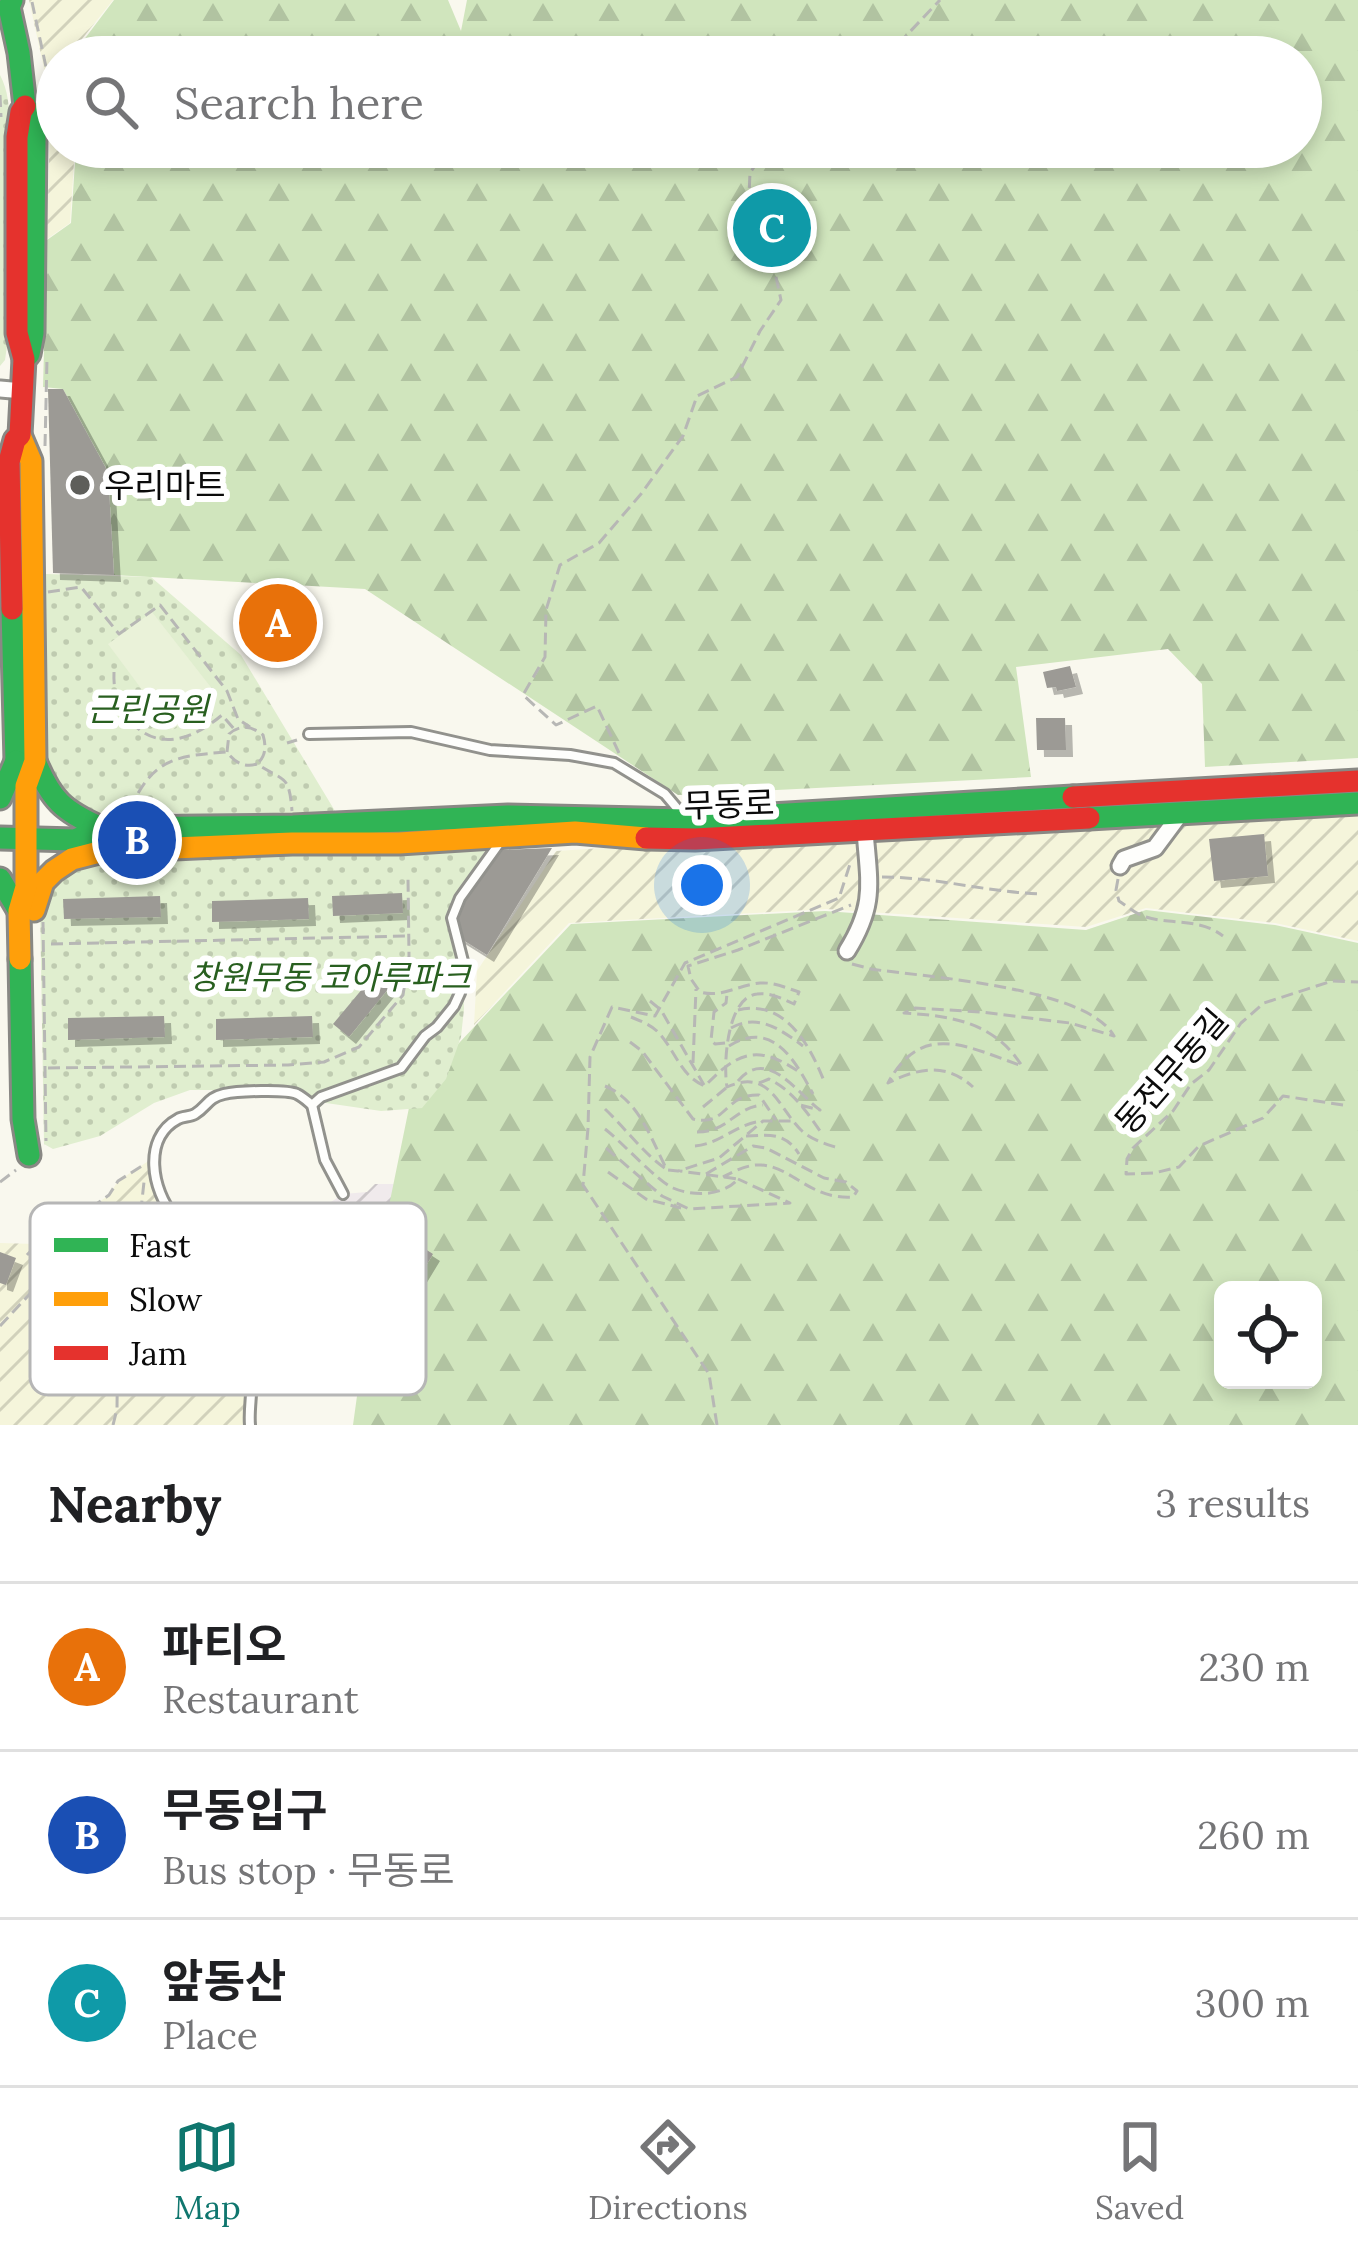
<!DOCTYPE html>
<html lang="en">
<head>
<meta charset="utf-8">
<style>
  body { margin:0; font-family:Lora,"Noto Sans KR",serif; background:#f6f6f6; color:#202124 }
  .controls { position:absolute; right:36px; bottom:36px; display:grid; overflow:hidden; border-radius:18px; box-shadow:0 6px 18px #0003 }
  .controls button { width:108px; height:108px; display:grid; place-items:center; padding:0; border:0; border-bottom:3px solid #e0e0e0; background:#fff; color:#202124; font:60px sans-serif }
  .you { position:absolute; left:702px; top:885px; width:42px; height:42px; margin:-30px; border:9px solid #fff; border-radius:50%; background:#1a73e8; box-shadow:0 0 0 18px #1a73e833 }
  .badge { display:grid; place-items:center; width:78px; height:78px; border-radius:50%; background:#0f766e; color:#fff; font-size:39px; font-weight:700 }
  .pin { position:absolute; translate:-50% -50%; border:6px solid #fff; box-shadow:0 3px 12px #0006 }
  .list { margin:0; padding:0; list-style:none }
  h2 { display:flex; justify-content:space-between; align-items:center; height:156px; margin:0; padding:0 48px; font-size:51px }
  h2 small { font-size:39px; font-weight:400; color:#757577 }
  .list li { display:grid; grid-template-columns:78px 1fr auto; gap:36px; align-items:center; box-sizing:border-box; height:168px; padding:0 48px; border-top:3px solid #e0e0e0 }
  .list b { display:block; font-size:45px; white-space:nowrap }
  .list p { margin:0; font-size:39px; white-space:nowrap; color:#757577 }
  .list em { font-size:39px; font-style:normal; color:#757577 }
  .icon { flex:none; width:66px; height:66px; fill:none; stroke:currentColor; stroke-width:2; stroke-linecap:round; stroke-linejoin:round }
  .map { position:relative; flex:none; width:1358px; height:1425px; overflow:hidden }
  .search { position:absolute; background:#fff; box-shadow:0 6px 18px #0003; left:36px; right:36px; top:36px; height:132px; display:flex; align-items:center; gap:30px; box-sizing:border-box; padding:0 42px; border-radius:66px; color:#757577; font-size:45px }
  .sheet { height:660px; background:#fff }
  nav { display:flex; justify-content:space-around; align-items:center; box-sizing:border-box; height:168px; border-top:3px solid #e0e0e0; background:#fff; font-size:33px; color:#757577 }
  nav a { display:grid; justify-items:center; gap:6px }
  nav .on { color:#0f766e }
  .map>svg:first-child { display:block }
</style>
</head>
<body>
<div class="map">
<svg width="1358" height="1425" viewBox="0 0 1358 1425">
  <defs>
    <pattern id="industrial-furrows" width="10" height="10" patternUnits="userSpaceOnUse" patternTransform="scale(3)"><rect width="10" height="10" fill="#f0eaec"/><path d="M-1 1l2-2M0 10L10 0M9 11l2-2" fill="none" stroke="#ccc7c9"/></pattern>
    <pattern id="farmland-furrows" width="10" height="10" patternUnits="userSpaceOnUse" patternTransform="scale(3)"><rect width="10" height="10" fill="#f5f5db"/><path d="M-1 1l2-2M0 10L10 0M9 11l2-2" fill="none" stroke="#d1d1bb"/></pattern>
    <pattern id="forest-firs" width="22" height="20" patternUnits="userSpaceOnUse" patternTransform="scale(3)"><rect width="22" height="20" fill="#d0e5bd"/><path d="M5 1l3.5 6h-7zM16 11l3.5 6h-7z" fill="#b1c3a1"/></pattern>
    <pattern id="park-dots" width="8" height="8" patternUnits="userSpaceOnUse" patternTransform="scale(3)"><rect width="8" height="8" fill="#e0eecf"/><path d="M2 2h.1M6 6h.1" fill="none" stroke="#bfcbb0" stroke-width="1.8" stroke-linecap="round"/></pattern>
    <filter id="shadow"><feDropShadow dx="7" dy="7" stdDeviation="0" flood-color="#0004"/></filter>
  </defs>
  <rect width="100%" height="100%" fill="#f9f8ee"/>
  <polygon fill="url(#industrial-furrows)" points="375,1184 401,1184 398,1322 299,1255 293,1243 322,1225 327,1219 331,1202 343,1194 367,1192"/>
  <g fill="url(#farmland-furrows)">
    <polygon points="29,0 113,0 82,39 81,57 57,57 57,147 75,147 70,223 47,239 50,120 45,73"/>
    <polygon points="1358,800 1358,941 1275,923 1146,908 1086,927 826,909 569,923 474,1025 477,971 556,851"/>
    <polygon points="153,1158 154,1174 171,1212 216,1251 215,1306 247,1360 250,1425 0,1425 0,1243 35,1244 57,1224 85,1212 109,1195 118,1181"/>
  </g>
  <g fill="url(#forest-firs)" fill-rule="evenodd">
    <polygon points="114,0 448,0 461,31 467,0 1358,0 1358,758 1205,767 1202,684 1168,649 1016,667 1031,777 678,795 365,589 114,575 108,472 63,389 43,387 47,240 71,223 76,147 1301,147 1301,57 82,57 83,41"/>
    <path d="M1146,910L1275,925L1358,943V1425H353L357,1396L354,1331L382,1240L412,1093L571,924L825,911L1086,930ZM1223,1290H1313V1380H1223Z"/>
  </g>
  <g fill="url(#park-dots)">
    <path d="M0,75C13,99 9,131 9,158C9,220 6,283 7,346L5,360L0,366Z"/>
    <polygon points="46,574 151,577 241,655 338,816 208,819 171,812 81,815 47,777"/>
    <path d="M245,851H485L448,917L449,930L463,979L464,1009L461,1037L446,1079L422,1108L381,1111L236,1090H190L154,1103L100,1136L53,1149L44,1144L40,903C51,880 63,870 88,863L214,860Z"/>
  </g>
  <polygon fill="#eaf2d9" points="152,612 217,695 172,730 108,644"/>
  <g fill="#9c9a95" filter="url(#shadow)">
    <polygon points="48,389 63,389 108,472 114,575 53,573"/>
    <polygon points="251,590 271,592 270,607 308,611 307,642 246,636"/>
    <polygon points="1070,666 1076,687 1057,691 1056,687 1047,688 1043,672"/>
    <polygon points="1036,718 1065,718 1066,750 1037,750"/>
    <polygon points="1264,834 1268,876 1214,881 1209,839"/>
    <polygon points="552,848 487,955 455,935 452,918 475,877 501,850"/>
    <polygon points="402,893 403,913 333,916 332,896"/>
    <polygon points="160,896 161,917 64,919 63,899"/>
    <polygon points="308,898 309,919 212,922 212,901"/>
    <polygon points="378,970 393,983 349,1037 333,1024"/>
    <polygon points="164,1016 165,1037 68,1040 68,1018"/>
    <polygon points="312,1016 313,1037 216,1040 216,1019"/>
    <polygon points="391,1227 433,1254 396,1315 306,1254 316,1236 367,1269"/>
    <polygon points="0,1252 16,1258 6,1285 0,1283"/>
  </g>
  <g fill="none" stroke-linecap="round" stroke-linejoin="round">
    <g stroke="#92928d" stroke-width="14">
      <g id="lane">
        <polyline points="309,734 411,732 490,750 570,755 614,763 665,794 681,813"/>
        <polyline points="312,1105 325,1160 343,1194"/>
        <path d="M250,1425C248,1404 256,1381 247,1361C239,1342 220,1327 215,1306C212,1288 224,1267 216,1251C208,1233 187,1230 174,1216C152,1191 142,1138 178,1119C183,1116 190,1117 195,1114C208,1106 207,1098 224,1094C237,1091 286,1089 297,1094C303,1097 307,1101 312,1105L321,1097L401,1068L425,1036L437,1027L454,1006L460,993L465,969L452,918L460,898L501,841"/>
      </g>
    </g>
    <g stroke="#92928d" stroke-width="21">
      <g id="street">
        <polyline points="0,389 23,391"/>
        <polyline points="1120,866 1124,859 1155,848 1181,813"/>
        <path d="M847,951C876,904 869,884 865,831"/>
      </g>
    </g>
    <g stroke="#898884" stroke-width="27">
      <g id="fast">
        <polyline points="12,0 9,7 19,53 25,106 30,113 35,136 33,333 29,354 24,359"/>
        <polyline points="12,609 16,761 26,786"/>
        <path d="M35,761C51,800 63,811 101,828"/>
        <polyline points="0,798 16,761"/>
        <polyline points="1089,818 1358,803"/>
        <polyline points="0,838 75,840 101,828 293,826 508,816 685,820 1073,797"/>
        <polyline points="0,879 19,911"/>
        <polyline points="20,959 23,1119 29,1155"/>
      </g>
    </g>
    <g stroke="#898884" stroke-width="27">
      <g id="slow">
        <polyline points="34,910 43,882 54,871 72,859 103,851 292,843 399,843 575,832 646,838"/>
        <polyline points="20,959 19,911 26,887 26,786 35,761 31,461 20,435"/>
      </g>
    </g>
    <g stroke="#898884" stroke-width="27">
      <g id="jam">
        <polyline points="12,609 9,462 15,440 20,435 24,359 17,333 17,137 21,112 25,106"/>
        <polyline points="1073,797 1358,781"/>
        <polyline points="646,838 695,839 1089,818"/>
      </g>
    </g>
    <g stroke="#b7b7b5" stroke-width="3" stroke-dasharray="12 6" stroke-linecap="butt">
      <polyline points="32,2 49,81 52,128"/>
      <polyline points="886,57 940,0"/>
      <polyline points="0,95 1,117"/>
      <polyline points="45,446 47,359"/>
      <polyline points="48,592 81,587 119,634 160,605 227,691 238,719 250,727"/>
      <path d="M114,672C113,693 119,710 134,725C162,752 196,737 222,715L234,729"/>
      <polyline points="287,743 297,740"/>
      <path d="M227,752L229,734C240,724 252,726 263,735C266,745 266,755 259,762"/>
      <polyline points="619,753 597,706 556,725 523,695 545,657 546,610 560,565 599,543 641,494 683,436 697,396 737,377 760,331 781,300 771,254 748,217 750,173 767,147"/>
      <path d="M130,809C153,758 176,756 227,752C235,763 245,768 257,764C284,782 289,773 292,811"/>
      <path d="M882,877C935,877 987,892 1040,894"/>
      <path d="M1118,879L1116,890L1119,901C1128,907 1136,914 1146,917C1172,925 1200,918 1223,936"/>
      <polyline points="43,922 46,1141"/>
      <polyline points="51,944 409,936"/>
      <path d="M852,964L871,969C925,977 1087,987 1114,1036L1070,1023L981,1012L915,1008L904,1013C952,1016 994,1022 1022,1066C968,1047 922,1020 888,1083C918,1068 946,1062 973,1087"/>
      <polyline points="650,1001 661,1010 704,1085"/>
      <path d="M738,1010C784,999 809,1043 824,1081"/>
      <path d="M631,1017C641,1021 651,1025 658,1032C676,1051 680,1076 705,1086C739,1050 760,1044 802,1074"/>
      <path d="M731,1028C758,1013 780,1029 803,1046"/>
      <path d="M630,1042L642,1051L693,1119C728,1127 723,1094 759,1095L776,1120"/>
      <polyline points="725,1043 715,1044 711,1040 714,1012 726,1003 727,994"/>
      <path d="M729,1046C772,1019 795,1060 813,1094"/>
      <polyline points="693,1063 696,989"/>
      <polyline points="48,1068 288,1065 324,1062 359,1047 403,995 409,956 408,878"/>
      <path d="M738,1081C767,1046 798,1094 820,1110L800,1105"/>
      <path d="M759,1083L769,1079C792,1090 808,1113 822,1134"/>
      <path d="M605,1086C639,1100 651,1139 667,1170L678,1171L719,1158L763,1121H792"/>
      <polyline points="1343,1105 1283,1096 1263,1118 1199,1146 1179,1167 1154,1173 1126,1174 1127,1159 1133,1148 1173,1111 1191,1084 1209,1070 1241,1023 1264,1003 1332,981 1358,982"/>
      <polyline points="703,1107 726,1088"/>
      <path d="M605,1109C625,1128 644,1154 666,1169"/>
      <path d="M605,1129C623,1143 657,1181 673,1188C694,1197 723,1196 738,1179L680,1171"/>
      <path d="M697,1132C729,1132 733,1108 763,1105"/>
      <path d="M746,1136C770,1135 785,1132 799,1154"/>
      <path d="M695,1146C720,1144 736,1124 762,1121"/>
      <path d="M835,1147C823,1143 810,1139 801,1130C777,1106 770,1068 727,1087C723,1064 727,997 757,994C770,992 783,999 794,1004L799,992C786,988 774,982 760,983C738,985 722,998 700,992L691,979L688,966L738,950L851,905"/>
      <polyline points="606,1148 662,1196 689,1209 790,1203 738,1179"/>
      <polyline points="608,1172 646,1199 681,1208"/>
      <path d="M706,1174L753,1146L766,1148L824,1178L846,1182L857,1191L853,1197C810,1200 793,1167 761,1165C748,1164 735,1171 723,1177"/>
      <polyline points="0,1182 16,1170"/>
      <polyline points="27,1255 55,1225"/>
      <polyline points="0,1326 53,1269 57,1254 56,1224 85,1212 109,1195 118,1181 142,1166"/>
      <polyline points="113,1425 117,1409 118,1312 136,1255 144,1182"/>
      <polyline points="717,1425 709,1374 583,1185 588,1128 590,1057 612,1007 655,1016 685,963 839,898 851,861"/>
    </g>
    <use href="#lane" stroke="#fefefc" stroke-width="8"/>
    <use href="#street" stroke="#fefefc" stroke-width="15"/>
    <use href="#fast" stroke="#30b455" stroke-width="21"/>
    <use href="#slow" stroke="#ff9f0a" stroke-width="21"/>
    <use href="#jam" stroke="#e5322d" stroke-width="21"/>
  </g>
  <circle fill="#5e5e5a" stroke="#fff" stroke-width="4.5" cx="80" cy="485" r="12"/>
  <g text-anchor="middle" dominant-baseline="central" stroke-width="12" stroke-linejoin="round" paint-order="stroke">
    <g font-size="33" fill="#0b0b0b" stroke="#fff" text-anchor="start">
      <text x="104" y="485">우리마트</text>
    </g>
    <g font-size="33" font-style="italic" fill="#285f1f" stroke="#fff">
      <text x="148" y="709">근린공원</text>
      <text x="330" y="977">창원무동 코아루파크</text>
    </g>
    <g font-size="33" fill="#0b0b0b" stroke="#fff">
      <text transform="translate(729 804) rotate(-2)">무동로</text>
      <text transform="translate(1171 1071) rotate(-49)">동전무동길</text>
    </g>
  </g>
  <rect x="30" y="1203" width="396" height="192" rx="18" fill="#fff" stroke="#b6b6b6" stroke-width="3"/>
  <rect x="54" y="1238" width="54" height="14" fill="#30b455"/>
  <rect x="54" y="1292" width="54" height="14" fill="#ff9f0a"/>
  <rect x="54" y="1346" width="54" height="14" fill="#e5322d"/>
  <g font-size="33" fill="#0b0b0b">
    <text x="129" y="1257">Fast</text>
    <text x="129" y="1311">Slow</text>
    <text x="129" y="1365">Jam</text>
  </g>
</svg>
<div class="controls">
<button><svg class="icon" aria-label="locate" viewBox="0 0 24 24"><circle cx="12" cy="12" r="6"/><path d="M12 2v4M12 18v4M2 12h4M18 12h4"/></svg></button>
</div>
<div class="you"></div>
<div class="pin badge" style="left:278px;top:623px;background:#e8710a">A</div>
<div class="pin badge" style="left:137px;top:840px;background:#1a4fb4">B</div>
<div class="pin badge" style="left:772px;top:228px;background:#0f9aa8">C</div>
<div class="search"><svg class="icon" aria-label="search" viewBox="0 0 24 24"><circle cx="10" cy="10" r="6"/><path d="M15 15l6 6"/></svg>Search here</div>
</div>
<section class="sheet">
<h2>Nearby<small>3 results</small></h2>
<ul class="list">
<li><span class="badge" style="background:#e8710a">A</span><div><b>파티오</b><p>Restaurant</p></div><em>230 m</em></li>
<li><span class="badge" style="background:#1a4fb4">B</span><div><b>무동입구</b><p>Bus stop · 무동로</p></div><em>260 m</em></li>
<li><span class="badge" style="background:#0f9aa8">C</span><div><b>앞동산</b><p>Place</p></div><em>300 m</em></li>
</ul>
</section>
<nav>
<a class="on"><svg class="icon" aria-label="map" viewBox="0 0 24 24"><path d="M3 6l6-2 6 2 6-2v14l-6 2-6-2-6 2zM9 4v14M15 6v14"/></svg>Map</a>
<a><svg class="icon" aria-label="directions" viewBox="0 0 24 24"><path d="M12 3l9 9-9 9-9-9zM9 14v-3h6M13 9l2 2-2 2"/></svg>Directions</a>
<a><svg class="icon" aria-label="saved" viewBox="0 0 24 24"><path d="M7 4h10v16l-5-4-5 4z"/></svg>Saved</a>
</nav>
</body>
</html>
